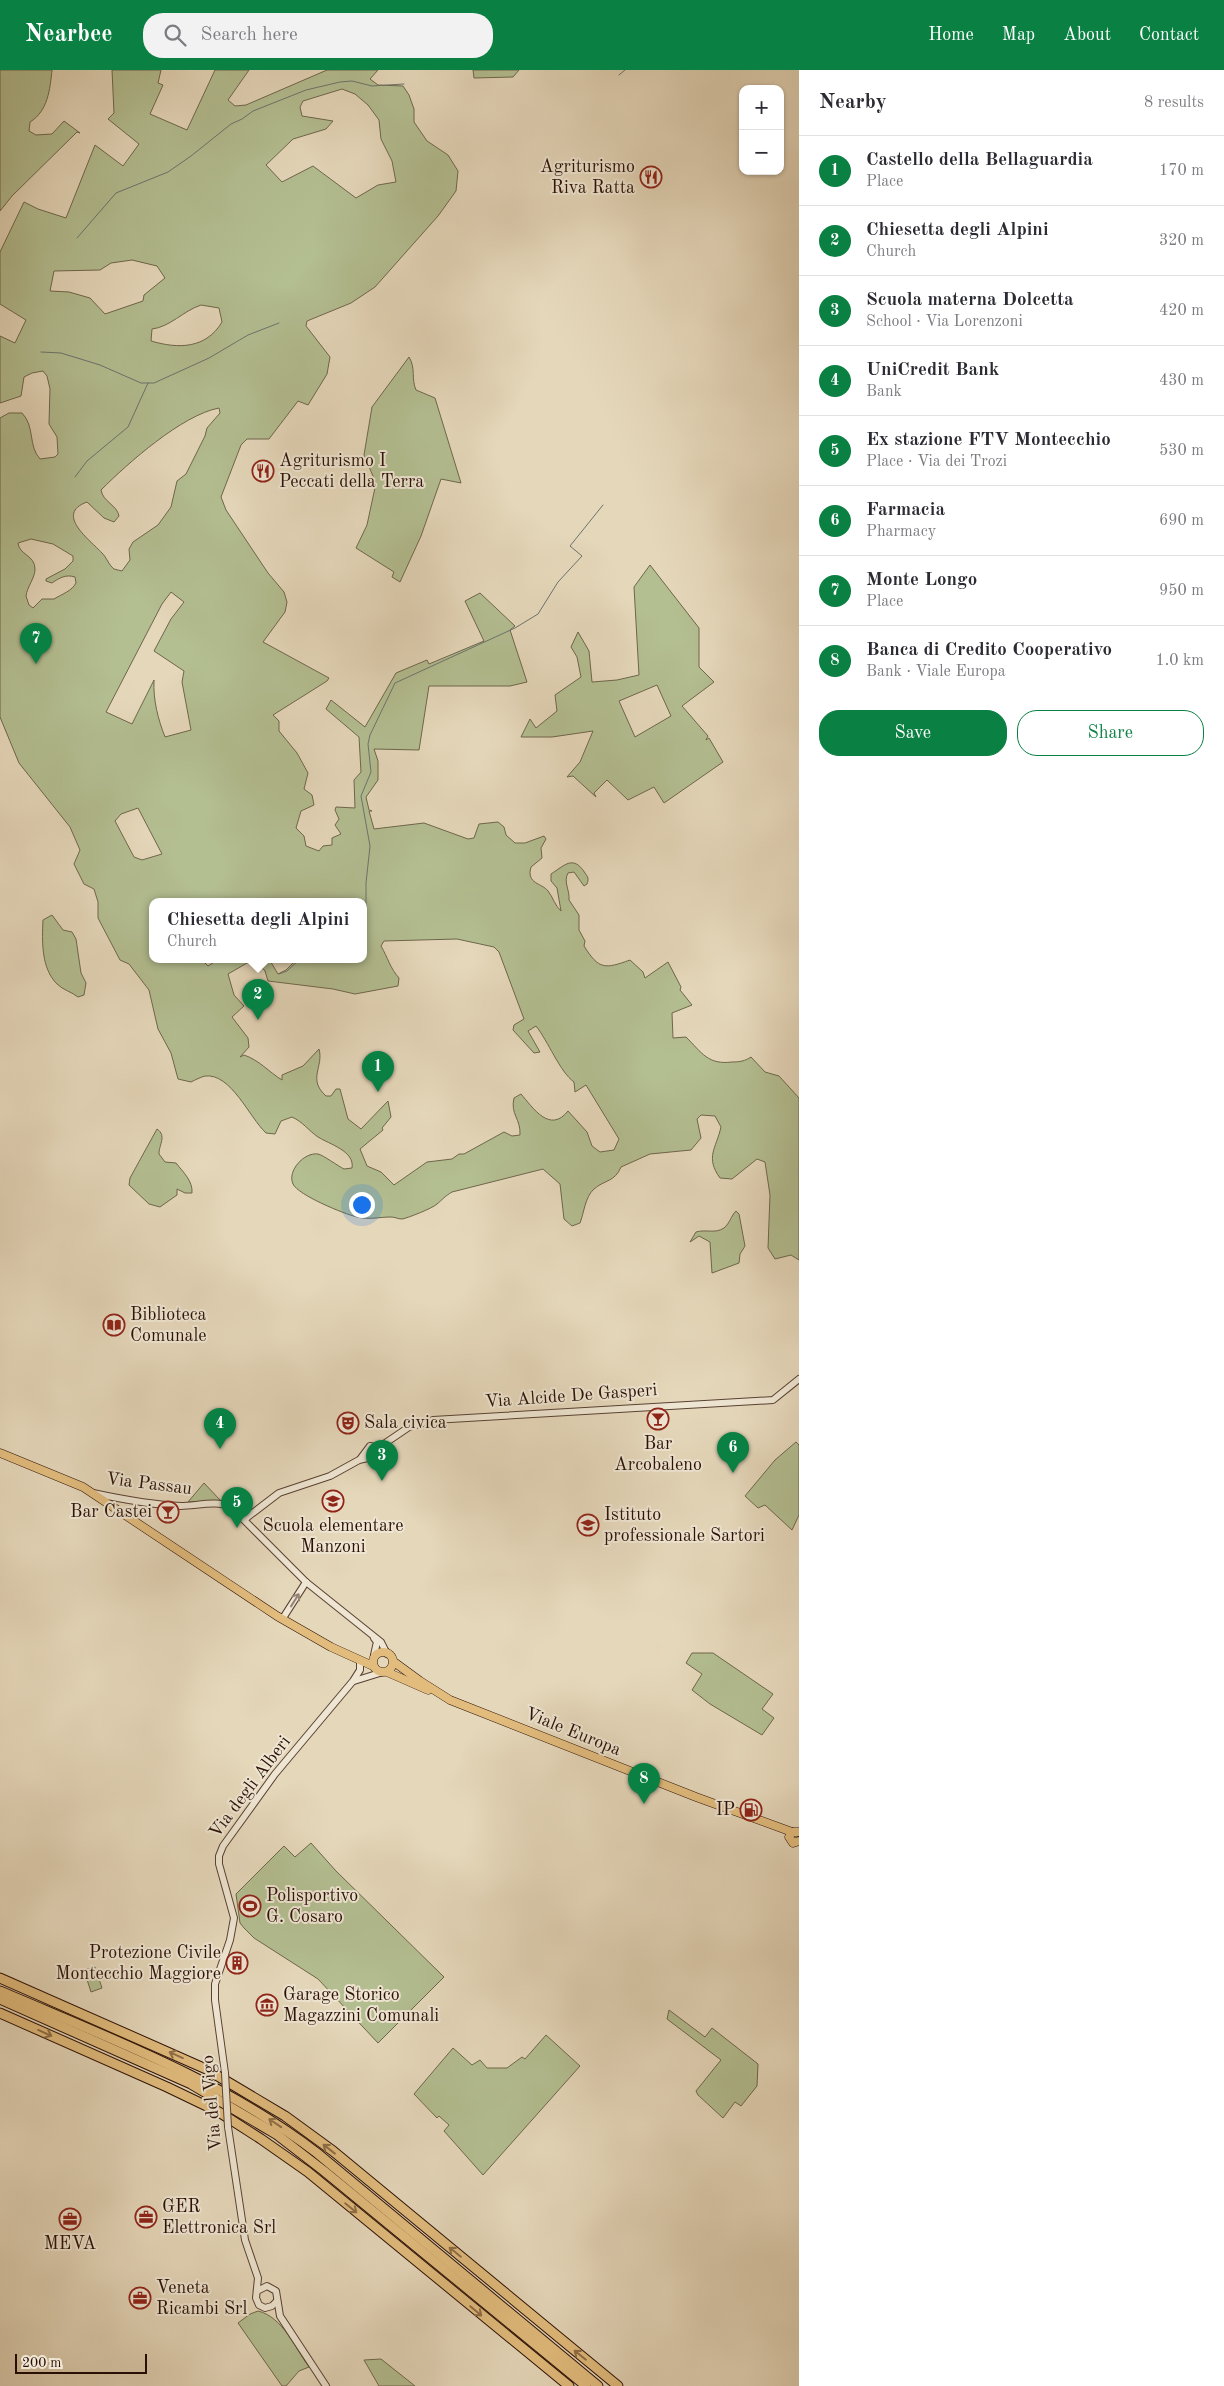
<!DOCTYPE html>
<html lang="en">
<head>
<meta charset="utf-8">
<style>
  body { margin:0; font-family:"Old Standard TT",serif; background:#f2f2f3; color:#2b2b33 }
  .controls { position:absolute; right:15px; top:15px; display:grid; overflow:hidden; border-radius:10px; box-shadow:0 1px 4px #0004 }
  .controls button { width:45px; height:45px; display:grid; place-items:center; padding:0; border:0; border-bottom:1px solid #e1e1e2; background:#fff; color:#2b2b33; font:25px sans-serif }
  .scale { position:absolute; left:15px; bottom:12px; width:132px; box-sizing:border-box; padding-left:5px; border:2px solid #2a0f05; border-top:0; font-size:14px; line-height:18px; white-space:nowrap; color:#2a0f05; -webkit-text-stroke:4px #eee5d2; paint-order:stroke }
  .you { position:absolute; left:361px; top:1134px; width:18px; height:18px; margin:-12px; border:4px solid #fff; border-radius:50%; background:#1a73e8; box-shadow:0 0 0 8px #1a73e833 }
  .badge { display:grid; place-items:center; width:32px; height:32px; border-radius:50%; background:#0b8043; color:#fff; font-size:16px; font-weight:700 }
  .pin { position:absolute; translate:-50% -41px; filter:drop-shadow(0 1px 2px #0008) }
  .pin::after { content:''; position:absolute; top:26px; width:18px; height:15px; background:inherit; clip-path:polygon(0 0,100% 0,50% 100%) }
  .popup { position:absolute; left:149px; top:828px; width:218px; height:65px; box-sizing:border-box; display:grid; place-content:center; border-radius:10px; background:#fff; filter:drop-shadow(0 1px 4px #0005); font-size:16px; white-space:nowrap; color:#7c7c81 }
  .popup b { font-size:19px; color:#2b2b33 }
  .popup::after { content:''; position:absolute; left:50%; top:100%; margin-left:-10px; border:10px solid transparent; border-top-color:#fff }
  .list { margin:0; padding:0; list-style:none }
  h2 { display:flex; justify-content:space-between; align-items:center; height:65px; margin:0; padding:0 20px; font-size:21px }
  h2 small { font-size:16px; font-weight:400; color:#7c7c81 }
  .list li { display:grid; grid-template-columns:32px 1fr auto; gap:15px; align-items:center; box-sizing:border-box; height:70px; padding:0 20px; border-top:1px solid #e1e1e2 }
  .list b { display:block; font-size:19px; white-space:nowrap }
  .list p { margin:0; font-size:16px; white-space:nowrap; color:#7c7c81 }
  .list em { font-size:16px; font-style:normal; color:#7c7c81 }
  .actions { display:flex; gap:10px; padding:15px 20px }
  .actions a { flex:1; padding:11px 0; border:1px solid #0b8043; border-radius:20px; text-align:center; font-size:18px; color:#0b8043 }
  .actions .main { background:#0b8043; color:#fff }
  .icon { flex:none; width:28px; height:28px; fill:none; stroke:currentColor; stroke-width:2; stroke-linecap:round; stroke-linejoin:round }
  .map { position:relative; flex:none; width:799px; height:2316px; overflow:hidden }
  header { display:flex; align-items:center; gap:30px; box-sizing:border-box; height:70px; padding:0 25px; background:#0b8043; color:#fff }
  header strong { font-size:24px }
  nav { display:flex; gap:28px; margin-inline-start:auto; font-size:18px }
  .search { width:350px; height:45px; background:#f2f2f3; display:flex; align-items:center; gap:12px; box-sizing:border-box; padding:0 18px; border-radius:20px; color:#7c7c81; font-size:19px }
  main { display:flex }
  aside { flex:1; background:#fff }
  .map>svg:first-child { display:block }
</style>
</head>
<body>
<header>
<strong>Nearbee</strong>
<div class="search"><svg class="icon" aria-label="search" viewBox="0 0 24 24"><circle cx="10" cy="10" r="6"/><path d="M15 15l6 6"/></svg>Search here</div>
<nav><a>Home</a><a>Map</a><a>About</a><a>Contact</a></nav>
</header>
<main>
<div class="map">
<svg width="799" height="2316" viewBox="0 0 799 2316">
  <rect width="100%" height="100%" fill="#e5d7ba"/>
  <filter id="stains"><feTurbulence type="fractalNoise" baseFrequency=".004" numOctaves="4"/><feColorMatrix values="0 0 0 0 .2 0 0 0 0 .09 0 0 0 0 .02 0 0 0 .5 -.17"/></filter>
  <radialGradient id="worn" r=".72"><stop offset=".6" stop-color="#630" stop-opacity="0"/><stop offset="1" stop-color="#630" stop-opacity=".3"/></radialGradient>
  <g fill="#b3be91" stroke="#6e664b" fill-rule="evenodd">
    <path d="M0,0H52C50,19 48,41 30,52L29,61L36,65L52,64L64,51L80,63L77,62L12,126L0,141Z"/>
    <path d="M112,0H161L158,13L163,15L150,44L187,60L215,0H249L228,30L235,36L246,35L327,0H378L370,9L378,15L403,16L409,25L414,39V52L427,71L448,85L458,101L456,121L438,146L375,217L351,233L307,251L306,256L330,287L327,304L308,335L298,331L269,369H247L241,375L221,427L226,440L268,503L284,522L287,532L285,542L263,572L329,608L327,611L273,645L279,651V661L297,683L308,703L304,719L312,725L314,735L301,741L296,758L304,766L306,776L319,781L323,776L332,775V768L341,764L335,755L339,749L335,740L336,737L355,738L354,710L361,702L359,667L326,639L331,630L365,657L396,603L427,590L429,594L484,571L465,531L480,523L515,556L510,560L527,612L510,616H429L419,680L374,679L378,691V710L366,727L369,740L372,741H369L374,759L424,753L468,769L474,768L479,754L498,752L504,757L506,765L515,773H525L544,766L546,769L541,778L542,788L531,797C526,814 542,813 548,821C553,827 555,836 561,841L557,818L551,811V804C564,796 573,784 585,803C588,807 589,809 587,814L584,816L574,802L568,803C563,812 570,820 569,830L579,845V860L585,871L584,876C599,900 605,899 630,890L643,902L645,908L668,892L681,917L680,920L692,935L672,943L673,968L686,967C702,983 708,995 732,992C740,992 745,991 751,987L765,1002L779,1006L799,1028V1190L791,1185L775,1189L768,1178L770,1125L765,1092L757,1089L732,1109L720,1108C705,1087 716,1079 721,1057L715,1046L701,1045L697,1049L701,1068L691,1080L650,1084L621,1097C615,1112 604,1110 594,1119C585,1127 584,1143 580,1153L572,1156L564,1149L560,1114L543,1099L452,1122C445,1126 442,1130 437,1134C433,1138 408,1148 402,1149C398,1149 395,1147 391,1147C379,1147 369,1150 357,1147C344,1144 298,1125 293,1114C287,1101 304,1082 318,1084C323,1085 338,1096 344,1099L352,1098C355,1081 329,1074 318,1067C308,1060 303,1052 292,1047L281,1051L275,1064L266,1063C249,1047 231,1003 205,1006C201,1007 195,1010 191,1012L178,1009L171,983L158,959L149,920L129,894L120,890L98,848V832L94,819L84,814L74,794L80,780L70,757L19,693L0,647V348L9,343H22C35,356 28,376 40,389L55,387L58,384L57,367L49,354L50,319L47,306L43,301L32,303L24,307L21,326L0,333V266L15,273L26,250L0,234V182L24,132L38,139L66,148L95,75L123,96L139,74L108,49L114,43ZM342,19L355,24L368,35L379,50L381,69L392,91L396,112L378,115L356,128L313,96L282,112L266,95L293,69L326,59L333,51L302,46L300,37L303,31ZM132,190L157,196L165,208L144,225L143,231L105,244L90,228L69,222L50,221L54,201L100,200L111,193ZM201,235L219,238L222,252C206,279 178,279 151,271L152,259C170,257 183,241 201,235ZM219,338L220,343L207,358L205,366L186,404L177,411L171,437L158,455L133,472L129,479L130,490L122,501L114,499C108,494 107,488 102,483C90,470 54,444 87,432L104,448L114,452L119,446C117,435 103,432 101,420C128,393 182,345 219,338ZM31,469L53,474L73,486V491L65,499L46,509V511L52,513C59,508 66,504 75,507L76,513C72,521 62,524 54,529H42L33,538L29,535L26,526C27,517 35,508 35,499C35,485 19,485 18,473ZM171,522L184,532L171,549L154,581L184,601L182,612L191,660L165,667C158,649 153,630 154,610L132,654L106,642L162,534ZM138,738L162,784L142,790L134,787L115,751L121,744ZM363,831V889H297L286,900L278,904L269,889H219L208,896L201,889H153V831ZM457,869L494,877L499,882L524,949L514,955L513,960L534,983L540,982L528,961L536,956C548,971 560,1002 574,1012L575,1022L586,1015L619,1069L614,1080L600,1082L592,1076L587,1062L568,1041C550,1064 533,1038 521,1024L514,1028C510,1044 521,1049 520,1065L512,1066L504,1062L464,1084H459L452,1089L427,1092L394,1115L381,1102L367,1096L360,1079L383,1060L382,1058L391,1047L388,1031L361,1059L348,1049L340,1019H336L331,1026H326C307,1009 324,997 319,979L303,996L282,1005V1010C269,1002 259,990 244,985L240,987L249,977L248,968L232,947L244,936L234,925L228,904L254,889L265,901L268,911L333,919L355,924L398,916L399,908C390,898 388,888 381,876L384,871Z"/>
    <polygon points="473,0 519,0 513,7 474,8"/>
    <path d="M409,287C416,298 411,309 416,320L435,328L461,413L441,409L421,466L400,512L392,507L394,502L356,478L367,455L376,413L364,385L372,337Z"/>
    <path d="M650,495L699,558V597L714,612L682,636L708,666L706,670L709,668L723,692L664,733L654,717L628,730L607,710L594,723L596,727L573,706L567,707L580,692L593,661L552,667H521L530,649L536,658L557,641L555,625L581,607L577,587L571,577L578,562L589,581L592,612L617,610L639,605L634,517ZM657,615L671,646L635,667L619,631Z"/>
    <path d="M52,845L63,860L72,862L76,869L81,903L86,913L84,925L78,927C72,922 63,920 57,914C41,898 42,871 43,850Z"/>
    <path d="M157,1059C167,1066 159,1074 159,1084L165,1092L176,1093C183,1102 193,1111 192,1123H185L177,1119V1125L160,1137L149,1134L129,1115L130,1108Z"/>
    <path d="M736,1141L739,1144L745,1176L740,1184L739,1193L712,1203L710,1172L699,1166L690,1172L696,1162C706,1159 715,1164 724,1158C730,1153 731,1146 736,1141Z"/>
    <polygon points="796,1372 799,1375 799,1445 792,1460 765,1435 758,1438 745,1426 775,1390"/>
    <polygon points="204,1413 221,1431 188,1432"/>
    <polygon points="692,1583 713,1583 773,1624 762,1639 774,1648 762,1665 710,1634 692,1620 702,1604 686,1593"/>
    <polygon points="311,1773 336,1801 444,1907 378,1973 318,1909 254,1868 244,1858 240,1853 236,1824 284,1776 295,1787"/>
    <polygon points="95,1897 102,1918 91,1922 84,1900"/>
    <polygon points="669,1940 705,1967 712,1958 758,1994 757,2016 741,2036 735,2032 723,2048 698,2025 696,2021 721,1990 667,1949"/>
    <polygon points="546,1965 580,1996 483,2105 444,2061 449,2055 439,2046 437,2048 414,2024 453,1978 472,1995 480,1990 487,1998 507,1998 522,1987 525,1989"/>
    <path d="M258,2241C283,2247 295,2278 309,2297L299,2301L286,2316H282L238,2253L250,2244Z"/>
    <polygon points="381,2289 415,2316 379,2316 364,2290"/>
  </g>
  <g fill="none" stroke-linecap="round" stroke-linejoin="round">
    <g stroke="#6b746f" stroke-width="1">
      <polyline points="619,5 625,0"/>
      <polyline points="77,168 116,123 168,102 191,86 231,54 242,49 253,41 306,20 340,12 352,11 372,16 404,14"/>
      <polyline points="41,282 61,283 100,295 141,313 154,313 209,288 248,265 279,253"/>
      <polyline points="75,407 87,391 128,357 148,313"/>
      <polyline points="363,850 366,847 366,813 370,776 361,726 371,702 368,674 370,665 395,613 515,558 538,544 558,512 582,486 570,476 603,435"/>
      <polyline points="279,904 287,901 300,889"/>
    </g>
    <g stroke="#594132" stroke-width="8">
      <g id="minor">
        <polyline points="378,1378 409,1357 433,1350 773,1330 799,1309"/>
        <polyline points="361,1388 370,1376 378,1378"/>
        <path d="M93,1423C121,1429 151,1435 181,1436C196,1436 217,1430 231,1437L306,1512L381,1572L387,1584"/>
        <polyline points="245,1449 279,1423 330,1406 359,1390 376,1386 379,1381 378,1378"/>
        <polyline points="283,1548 306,1512"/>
        <polyline points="374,1568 377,1572 374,1585"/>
        <polyline points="354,1611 383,1602"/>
        <polyline points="225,2003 215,1930 215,1914 230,1870 234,1848 219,1794 219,1786 223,1776 275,1704 353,1611 360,1600 360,1591"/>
        <polyline points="228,2057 245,2170 258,2208 256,2228 259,2235 265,2238 272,2236 277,2231"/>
        <polyline points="257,2221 267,2216 276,2221 280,2246 326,2316"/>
      </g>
    </g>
    <g stroke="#2a0f05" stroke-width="9">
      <g id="major">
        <polyline points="0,1383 83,1417 277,1546 331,1577 373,1596"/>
        <circle cx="383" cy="1592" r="10"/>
        <polyline points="394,1592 420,1611 450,1630 696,1727 792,1762"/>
        <polyline points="387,1602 428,1620"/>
        <polyline points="799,1762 792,1762 789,1767 793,1773 799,1771"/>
      </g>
    </g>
    <g stroke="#2a0f05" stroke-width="11">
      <g id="highway">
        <polyline points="0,1908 206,1999 285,2046 333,2081 618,2316"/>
        <path d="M0,1921C109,1968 222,2010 317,2083L598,2316"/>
        <polyline points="0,1929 191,2014 276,2064 324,2101 586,2316"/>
        <polyline points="0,1943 167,2017 219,2042 261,2069 308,2102 569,2316"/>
      </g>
    </g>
    <use href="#minor" stroke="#eee5d2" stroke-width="6"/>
    <use href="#major" stroke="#e2bc7d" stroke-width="8"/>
    <use href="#highway" stroke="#e2bc7d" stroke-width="9"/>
    <g stroke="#594132" stroke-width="8" stroke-linecap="butt">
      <polyline id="minor-bridge" points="225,2003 228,2057"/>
    </g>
    <use href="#minor-bridge" stroke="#eee5d2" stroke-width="6"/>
  </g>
  <defs><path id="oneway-shaft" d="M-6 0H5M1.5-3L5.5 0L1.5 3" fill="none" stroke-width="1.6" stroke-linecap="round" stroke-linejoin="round" transform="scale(1.25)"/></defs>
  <use stroke="#968576" href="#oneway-shaft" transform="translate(295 1530) rotate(-58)"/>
  <g stroke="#8f6e47">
    <use href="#oneway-shaft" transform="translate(45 1963) rotate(24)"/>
    <use href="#oneway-shaft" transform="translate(176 1985) rotate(-156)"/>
    <use href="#oneway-shaft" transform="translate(275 2053) rotate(-146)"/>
    <use href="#oneway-shaft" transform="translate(329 2079) rotate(-142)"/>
    <use href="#oneway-shaft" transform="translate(351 2138) rotate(39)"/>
    <use href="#oneway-shaft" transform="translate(455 2182) rotate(-141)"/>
    <use href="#oneway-shaft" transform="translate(476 2241) rotate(40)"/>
    <use href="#oneway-shaft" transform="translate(580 2285) rotate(-141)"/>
  </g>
  <defs>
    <g id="restaurant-ring" transform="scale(1.125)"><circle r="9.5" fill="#eee5d2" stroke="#8f2418" stroke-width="1.5"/><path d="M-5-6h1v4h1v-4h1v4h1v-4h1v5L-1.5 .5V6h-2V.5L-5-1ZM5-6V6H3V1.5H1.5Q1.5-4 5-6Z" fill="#8f2418"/></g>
    <g id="library-ring" transform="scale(1.125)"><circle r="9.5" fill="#eee5d2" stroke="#8f2418" stroke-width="1.5"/><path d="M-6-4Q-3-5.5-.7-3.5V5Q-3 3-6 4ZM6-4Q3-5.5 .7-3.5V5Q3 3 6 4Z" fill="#8f2418"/></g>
    <g id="bar-ring" transform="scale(1.125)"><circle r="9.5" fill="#eee5d2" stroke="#8f2418" stroke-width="1.5"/><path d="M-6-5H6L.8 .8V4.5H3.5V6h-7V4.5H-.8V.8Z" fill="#8f2418"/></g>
    <g id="theatre-ring" transform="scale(1.125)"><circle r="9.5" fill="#eee5d2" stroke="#8f2418" stroke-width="1.5"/><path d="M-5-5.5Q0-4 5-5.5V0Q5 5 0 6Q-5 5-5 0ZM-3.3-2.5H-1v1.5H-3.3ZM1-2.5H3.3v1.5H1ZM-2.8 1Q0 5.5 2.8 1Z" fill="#8f2418"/></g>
    <g id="school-ring" transform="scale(1.125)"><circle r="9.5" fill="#eee5d2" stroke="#8f2418" stroke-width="1.5"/><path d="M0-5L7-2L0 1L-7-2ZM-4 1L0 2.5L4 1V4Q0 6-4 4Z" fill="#8f2418"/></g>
    <g id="fuel-ring" transform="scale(1.125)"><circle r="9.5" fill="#eee5d2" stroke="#8f2418" stroke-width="1.5"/><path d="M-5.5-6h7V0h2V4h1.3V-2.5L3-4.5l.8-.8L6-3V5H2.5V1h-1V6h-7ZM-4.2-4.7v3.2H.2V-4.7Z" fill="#8f2418"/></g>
    <g id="stadium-ring" transform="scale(1.125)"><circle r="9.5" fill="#eee5d2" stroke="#8f2418" stroke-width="1.5"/><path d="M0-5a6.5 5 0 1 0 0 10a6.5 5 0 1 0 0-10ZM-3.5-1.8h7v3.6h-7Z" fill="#8f2418"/></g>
    <g id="building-ring" transform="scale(1.125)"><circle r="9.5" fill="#eee5d2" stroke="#8f2418" stroke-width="1.5"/><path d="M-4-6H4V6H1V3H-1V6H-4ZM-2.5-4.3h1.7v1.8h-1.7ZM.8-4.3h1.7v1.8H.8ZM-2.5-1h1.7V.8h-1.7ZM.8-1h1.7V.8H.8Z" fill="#8f2418"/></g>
    <g id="museum-ring" transform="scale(1.125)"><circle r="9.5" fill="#eee5d2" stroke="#8f2418" stroke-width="1.5"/><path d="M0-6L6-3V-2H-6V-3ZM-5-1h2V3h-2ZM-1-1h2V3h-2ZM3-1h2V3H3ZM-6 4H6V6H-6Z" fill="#8f2418"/></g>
    <g id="office-ring" transform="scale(1.125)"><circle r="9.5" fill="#eee5d2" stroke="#8f2418" stroke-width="1.5"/><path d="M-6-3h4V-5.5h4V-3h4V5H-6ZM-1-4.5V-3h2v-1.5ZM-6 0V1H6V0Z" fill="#8f2418"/></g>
  </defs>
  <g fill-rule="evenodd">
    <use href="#restaurant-ring" x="651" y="107"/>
    <use href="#restaurant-ring" x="263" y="401"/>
    <use href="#library-ring" x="114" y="1255"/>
    <use href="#bar-ring" x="658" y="1349"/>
    <use href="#theatre-ring" x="348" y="1353"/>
    <use href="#school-ring" x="333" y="1431"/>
    <use href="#bar-ring" x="168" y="1442"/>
    <use href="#school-ring" x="588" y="1455"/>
    <use href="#fuel-ring" x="751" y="1740"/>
    <use href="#stadium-ring" x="250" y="1836"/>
    <use href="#building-ring" x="237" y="1893"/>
    <use href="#museum-ring" x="267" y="1935"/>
    <use href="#office-ring" x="146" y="2147"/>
    <use href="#office-ring" x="70" y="2149"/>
    <use href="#office-ring" x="140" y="2228"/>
  </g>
  <g text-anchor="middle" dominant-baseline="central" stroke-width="4" stroke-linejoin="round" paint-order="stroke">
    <g font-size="18" fill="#2a0f05" stroke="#eee5d2" text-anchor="start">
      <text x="635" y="97" text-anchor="end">Agriturismo<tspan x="635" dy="21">Riva Ratta</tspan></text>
      <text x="279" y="391">Agriturismo I<tspan x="279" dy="21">Peccati della Terra</tspan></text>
      <text x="130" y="1245">Biblioteca<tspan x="130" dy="21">Comunale</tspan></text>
      <text x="364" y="1353">Sala civica</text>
      <text x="658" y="1374" text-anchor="middle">Bar<tspan x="658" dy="21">Arcobaleno</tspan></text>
      <text x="152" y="1442" text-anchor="end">Bar Castei</text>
      <text x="604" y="1445">Istituto<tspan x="604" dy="21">professionale Sartori</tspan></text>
      <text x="333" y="1456" text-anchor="middle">Scuola elementare<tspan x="333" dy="21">Manzoni</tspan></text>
      <text x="735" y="1740" text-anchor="end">IP</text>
      <text x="266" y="1826">Polisportivo<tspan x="266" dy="21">G. Cosaro</tspan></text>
      <text x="221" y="1883" text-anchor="end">Protezione Civile<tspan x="221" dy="21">Montecchio Maggiore</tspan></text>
      <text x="283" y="1925">Garage Storico<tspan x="283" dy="21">Magazzini Comunali</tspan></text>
      <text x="162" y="2137">GER<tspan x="162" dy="21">Elettronica Srl</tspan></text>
      <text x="70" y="2174" text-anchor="middle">MEVA</text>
      <text x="156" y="2218">Veneta<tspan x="156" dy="21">Ricambi Srl</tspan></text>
    </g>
    <g font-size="18" fill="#2a0f05" stroke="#eee5d2">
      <text transform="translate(571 1326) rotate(-4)">Via Alcide De Gasperi</text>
      <text transform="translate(149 1414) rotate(7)">Via Passau</text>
      <text transform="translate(573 1662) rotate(22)">Viale Europa</text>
      <text transform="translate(250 1717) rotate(-53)">Via degli Alberi</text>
      <text transform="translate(212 2033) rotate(-95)">Via del Vigo</text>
    </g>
  </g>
  <rect width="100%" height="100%" filter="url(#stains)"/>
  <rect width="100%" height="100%" fill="url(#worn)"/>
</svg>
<div class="controls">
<button>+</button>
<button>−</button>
</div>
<div class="scale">200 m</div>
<div class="you"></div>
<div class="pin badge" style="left:378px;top:1022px">1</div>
<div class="pin badge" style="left:258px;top:950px">2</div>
<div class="popup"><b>Chiesetta degli Alpini</b>Church</div>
<div class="pin badge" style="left:382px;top:1411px">3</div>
<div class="pin badge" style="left:220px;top:1379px">4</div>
<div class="pin badge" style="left:237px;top:1458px">5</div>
<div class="pin badge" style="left:733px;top:1403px">6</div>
<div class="pin badge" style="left:36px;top:594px">7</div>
<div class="pin badge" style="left:644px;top:1734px">8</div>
</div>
<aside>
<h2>Nearby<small>8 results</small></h2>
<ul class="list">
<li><span class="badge">1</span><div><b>Castello della Bellaguardia</b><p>Place</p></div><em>170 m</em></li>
<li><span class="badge">2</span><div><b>Chiesetta degli Alpini</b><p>Church</p></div><em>320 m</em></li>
<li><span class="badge">3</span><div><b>Scuola materna Dolcetta</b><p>School · Via Lorenzoni</p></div><em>420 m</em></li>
<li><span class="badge">4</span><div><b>UniCredit Bank</b><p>Bank</p></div><em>430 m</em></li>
<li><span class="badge">5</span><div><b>Ex stazione FTV Montecchio</b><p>Place · Via dei Trozi</p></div><em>530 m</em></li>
<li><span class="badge">6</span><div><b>Farmacia</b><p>Pharmacy</p></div><em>690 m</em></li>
<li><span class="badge">7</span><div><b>Monte Longo</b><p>Place</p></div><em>950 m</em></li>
<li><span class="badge">8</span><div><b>Banca di Credito Cooperativo</b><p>Bank · Viale Europa</p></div><em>1.0 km</em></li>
</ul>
<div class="actions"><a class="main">Save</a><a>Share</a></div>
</aside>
</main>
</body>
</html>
